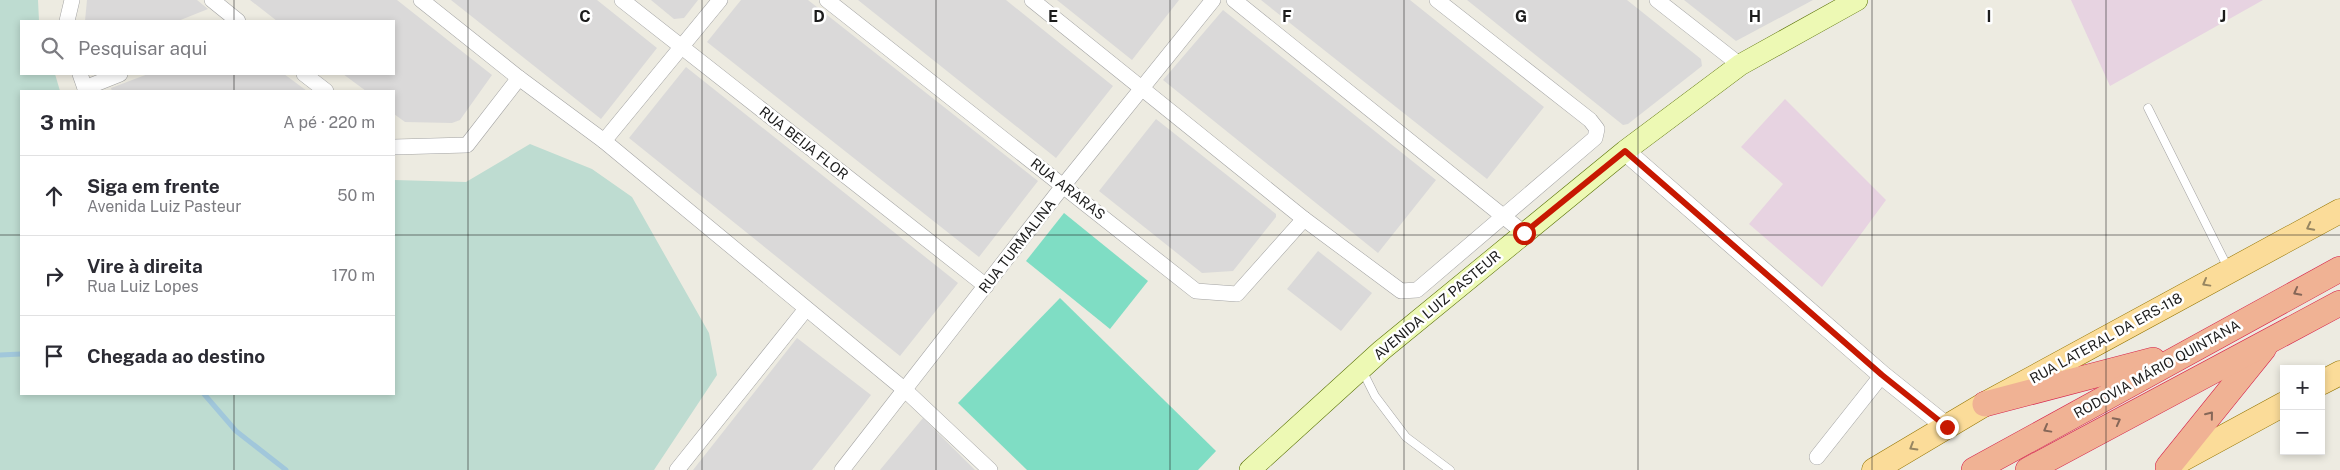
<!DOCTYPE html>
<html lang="pt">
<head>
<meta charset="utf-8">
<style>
  body { margin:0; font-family:"Public Sans",sans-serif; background:#f7f7f7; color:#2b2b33 }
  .controls { position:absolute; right:15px; bottom:15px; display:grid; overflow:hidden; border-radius:0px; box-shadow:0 2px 8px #0003 }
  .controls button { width:45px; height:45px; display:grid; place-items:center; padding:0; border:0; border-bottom:1px solid #e1e1e2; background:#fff; color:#2b2b33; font:25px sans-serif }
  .stop { position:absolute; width:15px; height:15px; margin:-11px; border:4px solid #c71801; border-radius:50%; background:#fff }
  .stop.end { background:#c71801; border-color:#fff; box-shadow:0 1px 5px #0008 }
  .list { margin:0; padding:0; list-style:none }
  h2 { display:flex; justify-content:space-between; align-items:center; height:65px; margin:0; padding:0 20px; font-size:21px }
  h2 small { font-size:16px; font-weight:400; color:#7c7c81 }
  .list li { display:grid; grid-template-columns:32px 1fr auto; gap:15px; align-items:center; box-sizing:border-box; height:80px; padding:0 20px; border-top:1px solid #e1e1e2 }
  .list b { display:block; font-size:19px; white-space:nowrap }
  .list p { margin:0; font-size:16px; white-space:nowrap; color:#7c7c81 }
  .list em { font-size:16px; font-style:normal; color:#7c7c81 }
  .icon { flex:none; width:28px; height:28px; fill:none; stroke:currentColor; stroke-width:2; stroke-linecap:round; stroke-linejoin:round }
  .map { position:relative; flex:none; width:2340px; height:470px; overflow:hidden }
  .search { position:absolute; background:#fff; box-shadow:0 2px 8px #0003; left:20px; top:20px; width:375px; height:55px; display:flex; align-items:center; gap:12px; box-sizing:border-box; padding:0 18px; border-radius:0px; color:#7c7c81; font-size:19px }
  .panel { position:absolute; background:#fff; box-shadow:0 2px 8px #0003; left:20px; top:90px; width:375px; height:305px; border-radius:0px }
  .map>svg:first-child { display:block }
</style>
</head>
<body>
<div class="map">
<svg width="2340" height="470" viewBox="0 0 2340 470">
  <rect width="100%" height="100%" fill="#edebe1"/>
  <g fill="#dad9d9">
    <polygon points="87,0 197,0 208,9 178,21 85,21"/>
    <polygon points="250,0 397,0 492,75 460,120 452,123 405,122 394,114 394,91 366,91 343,74 394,74 394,21 277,21"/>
    <polygon points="451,0 597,0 657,48 601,119"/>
    <polygon points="651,0 698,0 684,18 674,19"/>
    <polygon points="741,0 808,0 1038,181 979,257 707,42"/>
    <polygon points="858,0 1006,0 1113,86 1056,158"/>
    <polygon points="1057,0 1179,0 1132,60"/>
    <polygon points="1261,0 1410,0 1544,107 1487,179"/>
    <polygon points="1467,0 1627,0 1701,59 1702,66 1628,124 1623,125"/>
    <polygon points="1684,0 1813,0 1736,41"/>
    <polygon points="1223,10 1436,180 1378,253 1163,80"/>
    <polygon points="686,67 958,283 900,356 629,138"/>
    <polygon points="148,74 284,74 307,91 112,91 111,88"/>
    <polygon points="1156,119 1276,214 1276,217 1233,271 1202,273 1099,191"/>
    <polygon points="1318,251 1372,293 1341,331 1287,289"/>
    <polygon points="797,338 871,395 861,408 812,470 693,470"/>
    <polygon points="923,418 975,470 880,470"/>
  </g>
  <g fill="#e7d3e1">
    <polygon points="2071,0 2263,0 2110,86"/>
    <polygon points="1785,99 1886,200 1822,287 1749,224 1783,184 1741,147"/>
  </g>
  <polygon fill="#bedcd1" points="0,0 38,0 39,21 21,21 21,74 55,74 60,91 21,91 21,394 394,394 394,180 466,182 530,144 592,169 632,197 709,333 717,375 654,470 0,470"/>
  <g fill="#7fddc4">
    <polygon points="1064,213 1148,281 1110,329 1026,261"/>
    <polygon points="1060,298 1216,451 1198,470 1027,470 958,403"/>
  </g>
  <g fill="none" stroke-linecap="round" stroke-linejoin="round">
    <g stroke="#a1c7db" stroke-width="5">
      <polyline points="0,355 21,354"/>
      <polyline points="204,394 236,431 286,470"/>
    </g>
    <g stroke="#a3a3a3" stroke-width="9">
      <g id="service">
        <polyline points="2148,108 2229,270"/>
        <polyline points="1362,370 1375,396 1406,437 1450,470"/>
      </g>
    </g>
    <g stroke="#a3a3a3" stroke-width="16">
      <g id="minor">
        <polyline points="212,0 238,21"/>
        <polyline points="421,0 519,78 604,141 905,390 990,470"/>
        <polyline points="622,0 986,286"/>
        <polyline points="827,0 1196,291 1237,294 1304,219"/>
        <polyline points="1032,0 1304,219 1401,291 1417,290 1595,138 1597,129 1590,120 1437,0"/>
        <polyline points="1234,0 1524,233"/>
        <polyline points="1657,0 1740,65"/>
        <polyline points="67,21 72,0"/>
        <polyline points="80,74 86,91"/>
        <polyline points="304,74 326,91"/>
        <polyline points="85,88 120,74"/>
        <polyline points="604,141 720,0"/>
        <polyline points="394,147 467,145 519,78"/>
        <polyline points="1817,457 1882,375"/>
        <polyline points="677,470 806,309"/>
        <polyline points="842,470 1063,186 1213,0"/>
      </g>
    </g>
    <g stroke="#a3a3a3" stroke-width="20">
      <polyline id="tertiary" points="1625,151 1882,375 1947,427"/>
    </g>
    <g stroke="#597105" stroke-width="22">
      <polyline id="secondary" points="1250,470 1382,350 1625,151 1740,65 1857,0"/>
    </g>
    <g stroke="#937401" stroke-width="25">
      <g id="primary">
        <polyline points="2321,383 2340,373"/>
        <polyline points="2170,466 2284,404"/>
        <polyline points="1874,470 1985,404 2340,211"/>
      </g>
    </g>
    <g stroke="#d6244c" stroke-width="26">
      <g id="trunk">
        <polyline points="1985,404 2153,360"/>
        <polyline points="2168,467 2264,348"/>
        <polyline points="1974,470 2340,269"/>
        <polyline points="2028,470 2340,303"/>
      </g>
    </g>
    <use href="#service" stroke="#fff" stroke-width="8"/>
    <use href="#minor" stroke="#fff" stroke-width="15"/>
    <use href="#tertiary" stroke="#fff" stroke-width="19"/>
    <use href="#secondary" stroke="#edf9b4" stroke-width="21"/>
    <use href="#primary" stroke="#fbdc99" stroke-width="24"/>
    <use href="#trunk" stroke="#f0b294" stroke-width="25"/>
  </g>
  <defs><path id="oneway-chevron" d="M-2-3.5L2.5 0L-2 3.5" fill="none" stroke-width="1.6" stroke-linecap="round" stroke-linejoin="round" transform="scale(1.25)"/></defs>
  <g stroke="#978661">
    <use href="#oneway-chevron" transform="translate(2310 227) rotate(153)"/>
    <use href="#oneway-chevron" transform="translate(2206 283) rotate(151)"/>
    <use href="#oneway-chevron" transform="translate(1913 447) rotate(149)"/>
  </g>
  <g stroke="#866758">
    <use href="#oneway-chevron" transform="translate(2297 292) rotate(152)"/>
    <use href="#oneway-chevron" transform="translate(2210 415) rotate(-51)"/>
    <use href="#oneway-chevron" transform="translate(2117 421) rotate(-28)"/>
    <use href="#oneway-chevron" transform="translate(2047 429) rotate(151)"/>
  </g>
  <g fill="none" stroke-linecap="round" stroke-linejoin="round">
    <polyline stroke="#c71801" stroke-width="6" points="1524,233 1625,151 1882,375 1947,427"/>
  </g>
  <path fill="none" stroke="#1c1c1c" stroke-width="1" stroke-opacity="0.55" d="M234,0V21M468,0V470M702,0V470M936,0V470M1170,0V470M1404,0V470M1638,0V470M1872,0V470M2106,0V470M234,74V91M0,235H21M394,235H2340M234,394V470"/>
  <g text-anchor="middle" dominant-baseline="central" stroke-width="5" stroke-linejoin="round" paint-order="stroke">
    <g font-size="14" fill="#1c1c1c" stroke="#fff">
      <text transform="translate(804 143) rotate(38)">RUA BEIJA FLOR</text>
      <text transform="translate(1068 189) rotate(38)">RUA ARARAS</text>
      <text transform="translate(1017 246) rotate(-52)">RUA TURMALINA</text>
      <text transform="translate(1437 305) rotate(-40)">AVENIDA LUIZ PASTEUR</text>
      <text transform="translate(2106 338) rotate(-29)">RUA LATERAL DA ERS-118</text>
      <text transform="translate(2157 369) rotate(-29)">RODOVIA MÁRIO QUINTANA</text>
    </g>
  </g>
  <g font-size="16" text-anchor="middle" font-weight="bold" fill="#1c1c1c" stroke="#fff" stroke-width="5" stroke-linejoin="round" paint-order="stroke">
    <text x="585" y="22">C</text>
    <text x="819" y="22">D</text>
    <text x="1053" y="22">E</text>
    <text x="1287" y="22">F</text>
    <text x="1521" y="22">G</text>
    <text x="1755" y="22">H</text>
    <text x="1989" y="22">I</text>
    <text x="2223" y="22">J</text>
  </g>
</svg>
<div class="controls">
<button>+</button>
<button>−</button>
</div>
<div class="stop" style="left:1524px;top:233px"></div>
<div class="stop end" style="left:1947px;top:427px"></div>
<div class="search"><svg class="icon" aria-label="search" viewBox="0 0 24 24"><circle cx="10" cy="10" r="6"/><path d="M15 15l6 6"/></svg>Pesquisar aqui</div>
<section class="panel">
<h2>3 min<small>A pé · 220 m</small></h2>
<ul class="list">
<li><svg class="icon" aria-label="ahead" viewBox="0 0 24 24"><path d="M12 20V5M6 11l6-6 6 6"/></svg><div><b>Siga em frente</b><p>Avenida Luiz Pasteur</p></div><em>50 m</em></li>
<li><svg class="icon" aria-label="right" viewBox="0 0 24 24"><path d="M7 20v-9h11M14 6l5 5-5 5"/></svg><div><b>Vire à direita</b><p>Rua Luiz Lopes</p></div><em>170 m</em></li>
<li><svg class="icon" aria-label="arrive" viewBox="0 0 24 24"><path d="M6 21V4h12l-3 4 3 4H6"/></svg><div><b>Chegada ao destino</b></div></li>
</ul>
</section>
</div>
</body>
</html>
